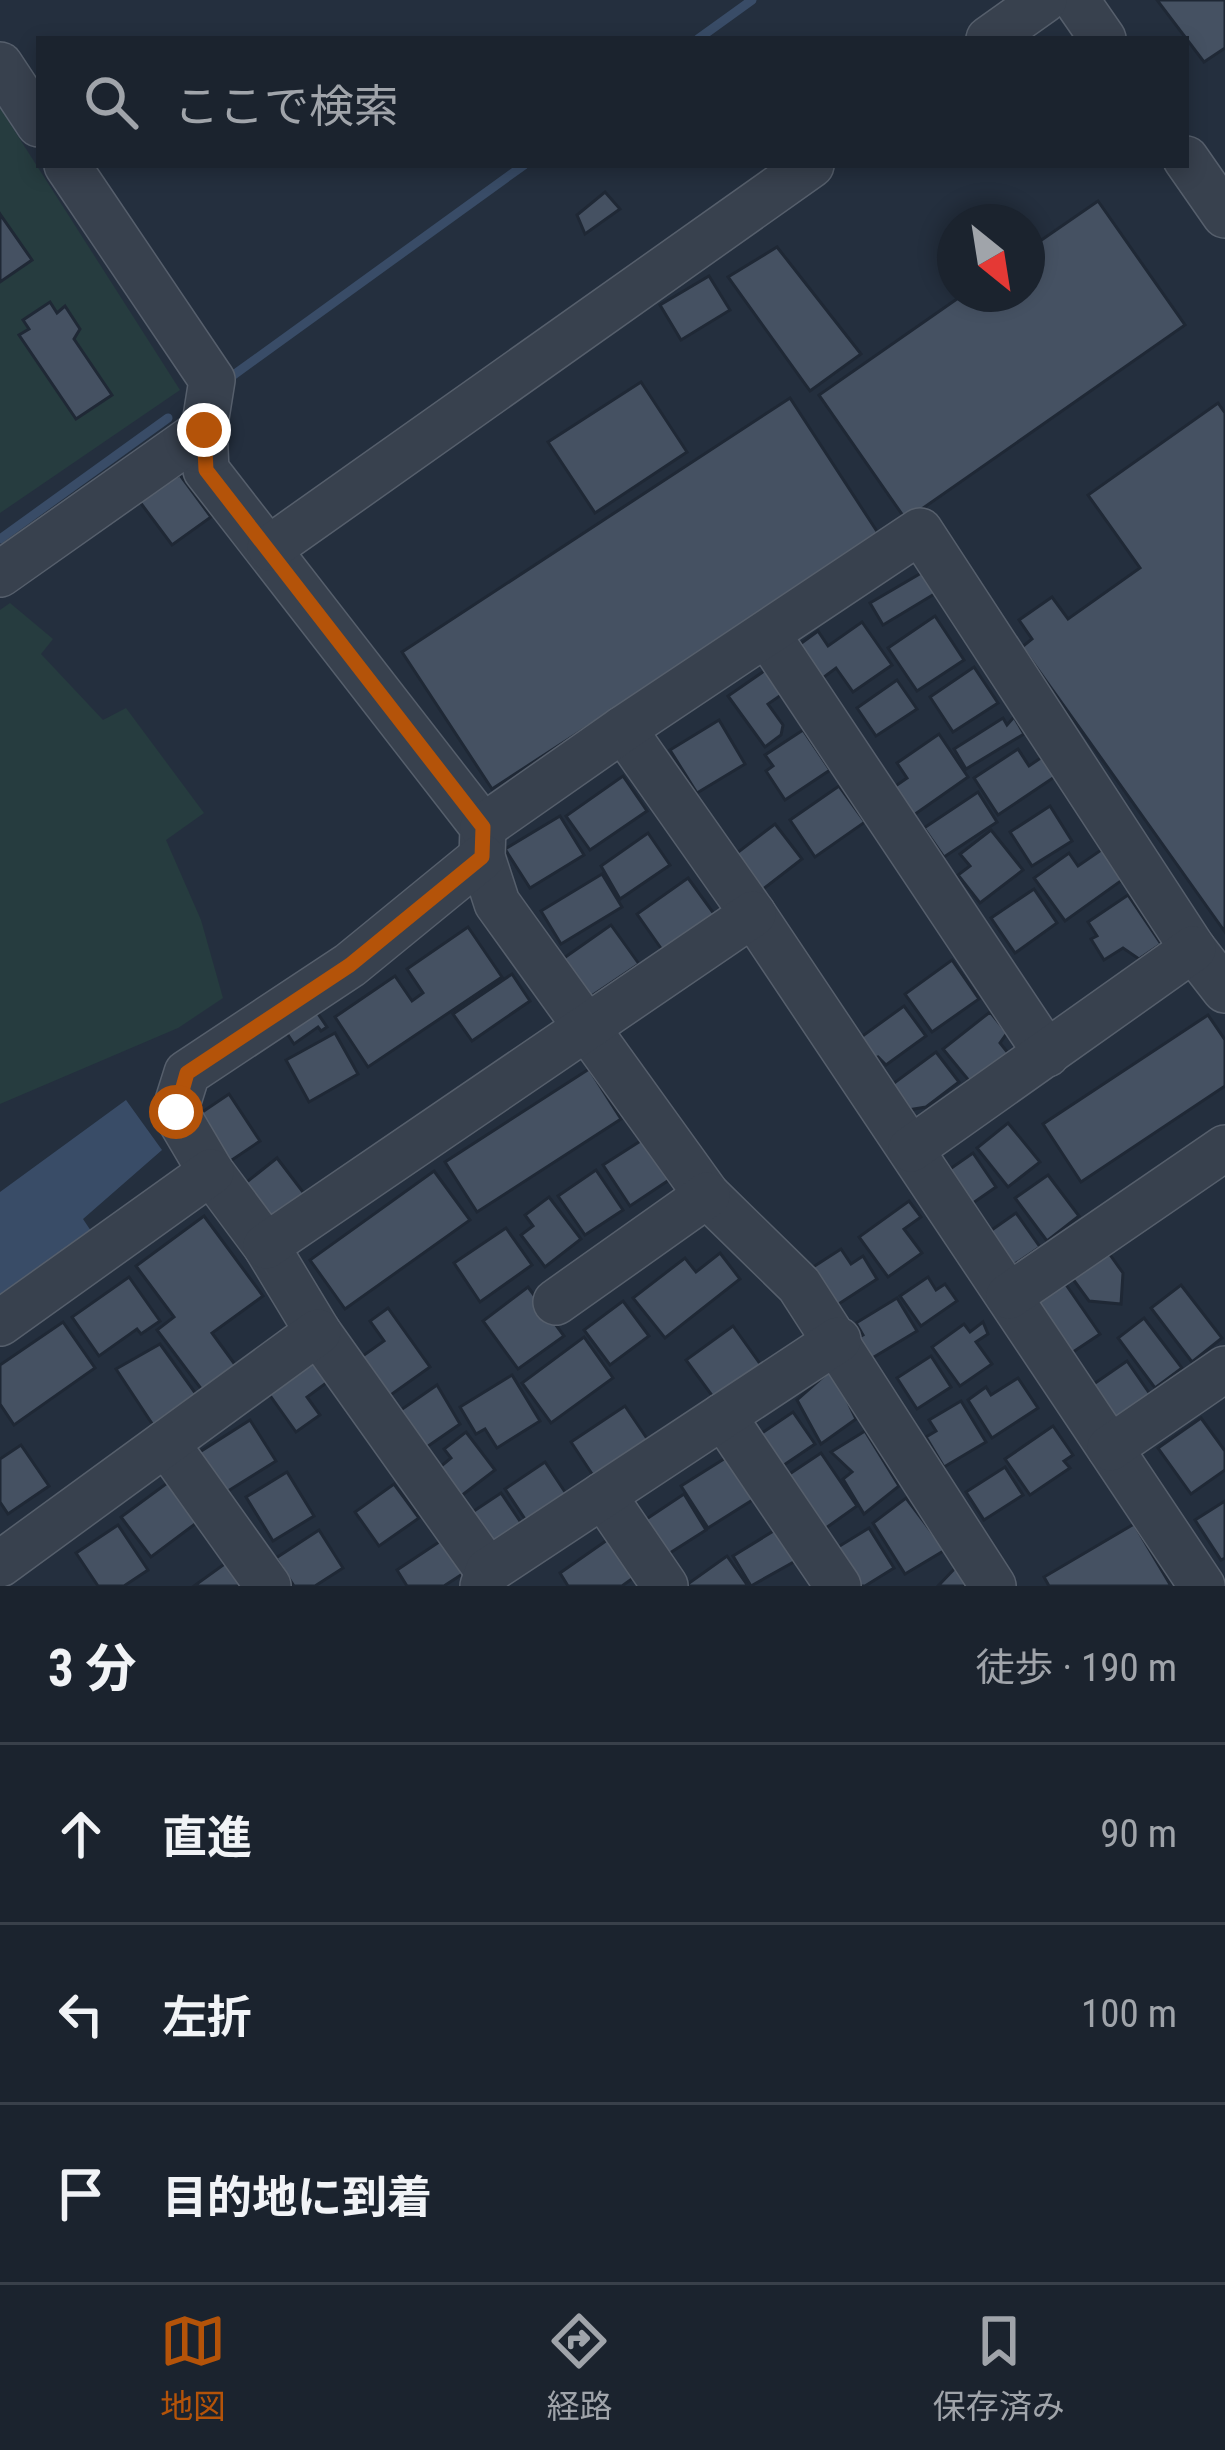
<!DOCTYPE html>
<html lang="ja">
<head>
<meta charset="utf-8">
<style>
  body { margin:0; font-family:"Roboto Condensed","Noto Sans JP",sans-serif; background:#282f3a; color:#f1f3f6 }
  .compass { position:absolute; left:937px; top:204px; width:108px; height:108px; border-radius:50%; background:#1b232e; box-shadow:0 6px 18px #0003; rotate:150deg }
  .stop { position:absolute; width:36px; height:36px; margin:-27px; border:9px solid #b45309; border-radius:50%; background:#fff }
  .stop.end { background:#b45309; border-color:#fff; box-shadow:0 3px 12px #0008 }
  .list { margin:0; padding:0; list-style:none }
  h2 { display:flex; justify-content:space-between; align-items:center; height:156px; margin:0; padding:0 48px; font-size:51px }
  h2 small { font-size:39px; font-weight:400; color:#a0a4aa }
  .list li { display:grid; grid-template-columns:78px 1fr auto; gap:36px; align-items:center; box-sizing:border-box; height:180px; padding:0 48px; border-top:3px solid #39404a }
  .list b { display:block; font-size:45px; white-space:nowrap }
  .list em { font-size:39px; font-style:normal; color:#a0a4aa }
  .icon { flex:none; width:66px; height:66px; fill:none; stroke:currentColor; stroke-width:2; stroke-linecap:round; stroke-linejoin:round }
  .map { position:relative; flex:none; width:1225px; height:1586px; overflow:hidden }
  .search { position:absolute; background:#1b232e; box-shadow:0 6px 18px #0003; left:36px; right:36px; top:36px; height:132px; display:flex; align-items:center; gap:30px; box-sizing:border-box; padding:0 42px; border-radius:0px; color:#a0a4aa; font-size:45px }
  .sheet { height:696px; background:#1b232e }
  nav { display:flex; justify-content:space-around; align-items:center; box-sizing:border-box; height:168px; border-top:3px solid #39404a; background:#1b232e; font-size:33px; color:#a0a4aa }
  nav a { display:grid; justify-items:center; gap:6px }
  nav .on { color:#b45309 }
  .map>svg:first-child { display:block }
</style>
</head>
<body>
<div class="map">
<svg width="1225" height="1586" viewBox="0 0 1225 1586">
  <rect width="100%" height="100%" fill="#242f3e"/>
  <g fill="#263c3f">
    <polygon points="0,108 180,390 0,513"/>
    <polygon points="10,603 53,639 41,654 103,720 126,708 204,813 166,840 201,920 223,998 178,1028 0,1104 0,610"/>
  </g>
  <polygon fill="#394c67" points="126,1100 162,1150 83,1219 91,1231 0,1296 0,1192"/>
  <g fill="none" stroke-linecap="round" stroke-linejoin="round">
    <g stroke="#394c67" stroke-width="9">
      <polyline points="698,39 752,0"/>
      <polyline points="228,379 524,165"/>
      <polyline points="0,539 168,418"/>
    </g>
  </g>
  <g fill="#455162" stroke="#1f2835" stroke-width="3">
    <polygon points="1157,0 1225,0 1225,48 1204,62"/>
    <polygon points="605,192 620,209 585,234 577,215"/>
    <polygon points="1098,201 1185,325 906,520 819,395 964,294 1027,294 1027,250"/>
    <polygon points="0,214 32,260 0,282"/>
    <polygon points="777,247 861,354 810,391 728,277"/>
    <polygon points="709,276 730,310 681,340 660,305"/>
    <polygon points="50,302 57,313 65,306 80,329 74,339 112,395 76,419 19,335 29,329 23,320"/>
    <polygon points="641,382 687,452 595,513 548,442"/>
    <polygon points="790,398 880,536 492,789 402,652"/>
    <polygon points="1218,403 1225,413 1225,932 1022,647 1032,639 1019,620 1052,597 1068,619 1140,568 1088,495"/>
    <polygon points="180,475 211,517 172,545 134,494"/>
    <polygon points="923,572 936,593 883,625 870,603"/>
    <polygon points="935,616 964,660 917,691 888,648"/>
    <polygon points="862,622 892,665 853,692 836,668 820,680 796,647 818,631 828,646"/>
    <polygon points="974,667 998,703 953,732 930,697"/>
    <polygon points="767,669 784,693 768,704 783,725 781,735 765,747 728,696"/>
    <polygon points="897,680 917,709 876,736 857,708"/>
    <polygon points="1014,717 1024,734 966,769 954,749 1003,718 1007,725"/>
    <polygon points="719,720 745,764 697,793 670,750"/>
    <polygon points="803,730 830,770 785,800 766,771 773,766 765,755"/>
    <polygon points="939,734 968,777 911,817 891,789 907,778 897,763"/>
    <polygon points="1018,749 1029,766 1042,757 1056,776 998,815 974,778"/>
    <polygon points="623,776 647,811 590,850 566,816"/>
    <polygon points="839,786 865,822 815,857 790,820"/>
    <polygon points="978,792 997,822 944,857 924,828"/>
    <polygon points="1050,806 1072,841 1032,866 1010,832"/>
    <polygon points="560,816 584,855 530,888 505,849"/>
    <polygon points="775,824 802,859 754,896 729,859"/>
    <polygon points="991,830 1023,870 980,903 958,875 970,866 960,854"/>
    <polygon points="648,833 670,865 620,899 601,866"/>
    <polygon points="1104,848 1125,878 1065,921 1034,878 1069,853 1078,866"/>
    <polygon points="602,874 622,907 561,944 541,911"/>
    <polygon points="688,878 717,918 665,954 637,914"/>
    <polygon points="1034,889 1057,923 1015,953 991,918"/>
    <polygon points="1128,895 1161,944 1139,959 1123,948 1104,960 1091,939 1097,936 1088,922"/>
    <polygon points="611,925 639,964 590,997 564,958"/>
    <polygon points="468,927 502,977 368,1067 335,1017 395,976 412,1001 423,993 407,969"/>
    <polygon points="952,960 979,999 932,1032 905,994"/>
    <polygon points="512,974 530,1001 472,1041 453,1014"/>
    <polygon points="308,999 327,1027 321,1031 318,1027 294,1044 278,1020"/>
    <polygon points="904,1006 926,1036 886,1065 878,1057 870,1059 857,1040"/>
    <polygon points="990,1012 1007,1033 1000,1043 1012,1058 975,1088 943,1049"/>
    <polygon points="1208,1015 1225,1040 1225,1086 1081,1182 1043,1124"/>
    <polygon points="335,1033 358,1074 309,1102 286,1060"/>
    <polygon points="936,1052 959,1082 926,1107 908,1110 890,1086"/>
    <polygon points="589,1069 621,1119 477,1212 445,1162"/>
    <polygon points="229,1094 260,1141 220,1168 189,1121"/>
    <polygon points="1008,1123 1040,1162 1008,1187 977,1148"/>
    <polygon points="642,1140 669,1180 630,1206 603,1165"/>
    <polygon points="973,1153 996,1187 963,1210 940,1176"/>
    <polygon points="277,1158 306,1196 267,1226 238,1189"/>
    <polygon points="596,1170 623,1210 585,1235 558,1196"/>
    <polygon points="434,1171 470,1220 345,1309 310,1260"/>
    <polygon points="1048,1175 1079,1216 1047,1241 1015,1198"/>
    <polygon points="549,1197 581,1239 545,1267 521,1235 533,1226 525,1215"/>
    <polygon points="909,1201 921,1217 904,1229 922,1253 888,1277 859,1237"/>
    <polygon points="1016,1213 1040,1247 1009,1268 986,1234"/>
    <polygon points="204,1216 263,1296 212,1333 239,1370 205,1394 157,1330 174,1317 136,1266"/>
    <polygon points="506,1228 532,1265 480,1302 454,1263"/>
    <polygon points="1103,1245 1123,1273 1121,1304 1089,1301 1067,1271"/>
    <polygon points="841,1249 851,1264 863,1256 877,1279 834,1307 810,1269"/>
    <polygon points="720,1253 740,1279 665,1338 633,1298 685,1258 696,1272"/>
    <polygon points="1060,1276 1100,1334 1067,1356 1027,1298"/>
    <polygon points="129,1277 160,1321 141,1334 137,1329 99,1356 72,1317"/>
    <polygon points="928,1277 936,1290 945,1284 957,1301 921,1326 900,1296"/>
    <polygon points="1181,1285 1222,1338 1192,1362 1151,1308"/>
    <polygon points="528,1287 564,1336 518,1369 483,1321"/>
    <polygon points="897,1298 917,1331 869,1360 856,1339 863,1335 856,1323"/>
    <polygon points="623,1301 649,1336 610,1365 584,1330"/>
    <polygon points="388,1308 430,1367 385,1399 357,1360 384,1341 370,1321"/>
    <polygon points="1144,1318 1182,1368 1155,1388 1118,1338"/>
    <polygon points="63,1322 95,1368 14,1425 0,1404 0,1365"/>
    <polygon points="983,1322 988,1334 976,1342 992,1364 960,1386 932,1347 964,1324 970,1332"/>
    <polygon points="733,1326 763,1368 716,1401 686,1360"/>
    <polygon points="584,1337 613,1378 551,1423 522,1383"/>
    <polygon points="160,1344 196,1394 153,1425 116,1369"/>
    <polygon points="310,1354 329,1381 307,1397 320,1415 296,1432 264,1387"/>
    <polygon points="931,1356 951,1387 917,1409 897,1378"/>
    <polygon points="1127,1361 1152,1397 1113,1424 1088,1388"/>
    <polygon points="832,1369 856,1419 821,1444 797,1400"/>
    <polygon points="512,1375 540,1421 497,1448 485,1429 476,1434 460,1407"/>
    <polygon points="1018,1378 1038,1408 992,1438 968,1400 986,1387 991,1395"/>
    <polygon points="437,1385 460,1424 421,1451 395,1414"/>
    <polygon points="961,1401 986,1442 944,1467 926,1437 936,1431 929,1420"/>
    <polygon points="625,1406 652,1446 598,1483 571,1442"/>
    <polygon points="793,1412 815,1444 781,1467 759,1435"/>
    <polygon points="1201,1418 1225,1451 1225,1470 1191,1494 1158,1448"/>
    <polygon points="250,1420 276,1461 220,1496 195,1455"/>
    <polygon points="1053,1426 1073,1455 1064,1461 1070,1468 1030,1495 1005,1459"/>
    <polygon points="865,1431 899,1486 864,1514 843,1479 852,1472 831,1452"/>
    <polygon points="466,1432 495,1470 461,1496 440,1467 451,1458 444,1449"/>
    <polygon points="21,1445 49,1486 8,1514 0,1502 0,1459"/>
    <polygon points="821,1453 857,1506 816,1535 779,1481"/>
    <polygon points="727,1457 754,1499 708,1528 681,1486"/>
    <polygon points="545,1462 569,1498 529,1525 505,1489"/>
    <polygon points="1005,1467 1023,1495 984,1520 966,1492"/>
    <polygon points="287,1472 314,1516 273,1541 246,1497"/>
    <polygon points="174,1478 203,1518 151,1557 121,1517"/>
    <polygon points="394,1484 419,1518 379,1546 355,1512"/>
    <polygon points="501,1493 524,1527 488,1550 465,1517"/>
    <polygon points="684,1494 706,1530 662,1558 639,1524"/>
    <polygon points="906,1498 945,1550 905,1574 873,1523"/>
    <polygon points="1225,1501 1225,1558 1221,1560 1195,1520"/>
    <polygon points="1134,1524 1171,1586 1049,1586 1044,1577"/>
    <polygon points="118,1525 148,1570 124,1586 98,1586 76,1553"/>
    <polygon points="780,1527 799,1559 751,1586 733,1556"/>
    <polygon points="869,1528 894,1568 865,1586 844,1586 825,1555"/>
    <polygon points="319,1530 343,1568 315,1586 294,1586 276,1558"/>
    <polygon points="445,1538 467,1571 444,1586 407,1586 397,1570"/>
    <polygon points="610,1538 636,1576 622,1586 568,1586 560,1573"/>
    <polygon points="727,1556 748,1586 685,1586"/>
    <polygon points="230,1560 249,1586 194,1586"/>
    <polygon points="959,1564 976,1586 938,1586"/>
  </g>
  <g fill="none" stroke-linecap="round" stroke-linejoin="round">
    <g stroke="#565f6c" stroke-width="48">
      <g id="minor">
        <polyline points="1076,0 1103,39"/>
        <polyline points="989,39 1044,0"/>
        <polyline points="0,65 39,124"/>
        <polyline points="1186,159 1225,215"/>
        <polyline points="67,165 212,380 204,430 206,470 483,827 482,857 497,903 707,1195 799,1285 993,1586"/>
        <polyline points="270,548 811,165"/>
        <polyline points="0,574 204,430"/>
        <polyline points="767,634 1047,1054"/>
        <polyline points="623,729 753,914 1202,1586"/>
        <polyline points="483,827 623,729 920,531 1193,949 1225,990"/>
        <polyline points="482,857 350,965 187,1073 175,1111 211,1172 266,1246 318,1332 488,1571"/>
        <polyline points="911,1149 1193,949"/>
        <polyline points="266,1246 753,914"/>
        <polyline points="1009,1296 1225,1148"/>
        <polyline points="556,1302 707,1195"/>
        <polyline points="0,1323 211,1172"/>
        <polyline points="723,1416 838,1586"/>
        <polyline points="166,1443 268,1586"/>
        <polyline points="1110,1448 1225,1369"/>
        <polyline points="603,1495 665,1586"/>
        <polyline points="0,1564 318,1332"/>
        <polyline points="483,1586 488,1571 838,1340"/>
      </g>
    </g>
    <use href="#minor" stroke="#38414e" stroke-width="45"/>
  </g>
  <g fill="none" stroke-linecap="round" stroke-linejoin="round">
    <polyline stroke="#b45309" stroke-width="15" points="176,1112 187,1073 350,965 482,857 483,827 206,470 204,430"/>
  </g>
</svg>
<svg class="compass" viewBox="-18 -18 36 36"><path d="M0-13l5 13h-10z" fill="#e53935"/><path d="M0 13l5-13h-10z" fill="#a0a4aa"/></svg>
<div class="stop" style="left:176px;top:1112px"></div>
<div class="stop end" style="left:204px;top:430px"></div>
<div class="search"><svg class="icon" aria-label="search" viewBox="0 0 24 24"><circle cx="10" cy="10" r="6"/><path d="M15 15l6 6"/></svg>ここで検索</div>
</div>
<section class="sheet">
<h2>3 分<small>徒歩 · 190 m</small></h2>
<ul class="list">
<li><svg class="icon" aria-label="ahead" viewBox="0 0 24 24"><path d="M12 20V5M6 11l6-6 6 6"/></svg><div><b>直進</b></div><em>90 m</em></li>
<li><svg class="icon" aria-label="left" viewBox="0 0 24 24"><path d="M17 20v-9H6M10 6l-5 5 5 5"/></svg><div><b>左折</b></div><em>100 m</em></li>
<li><svg class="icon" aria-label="arrive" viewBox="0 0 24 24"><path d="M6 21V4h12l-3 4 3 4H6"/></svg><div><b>目的地に到着</b></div></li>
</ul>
</section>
<nav>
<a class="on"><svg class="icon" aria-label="map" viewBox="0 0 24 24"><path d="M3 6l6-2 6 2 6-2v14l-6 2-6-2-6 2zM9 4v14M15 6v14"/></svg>地図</a>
<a><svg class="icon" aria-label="directions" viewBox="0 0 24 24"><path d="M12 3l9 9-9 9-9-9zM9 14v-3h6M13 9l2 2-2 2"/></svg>経路</a>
<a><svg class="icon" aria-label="saved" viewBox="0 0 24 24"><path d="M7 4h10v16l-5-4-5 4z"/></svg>保存済み</a>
</nav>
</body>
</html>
